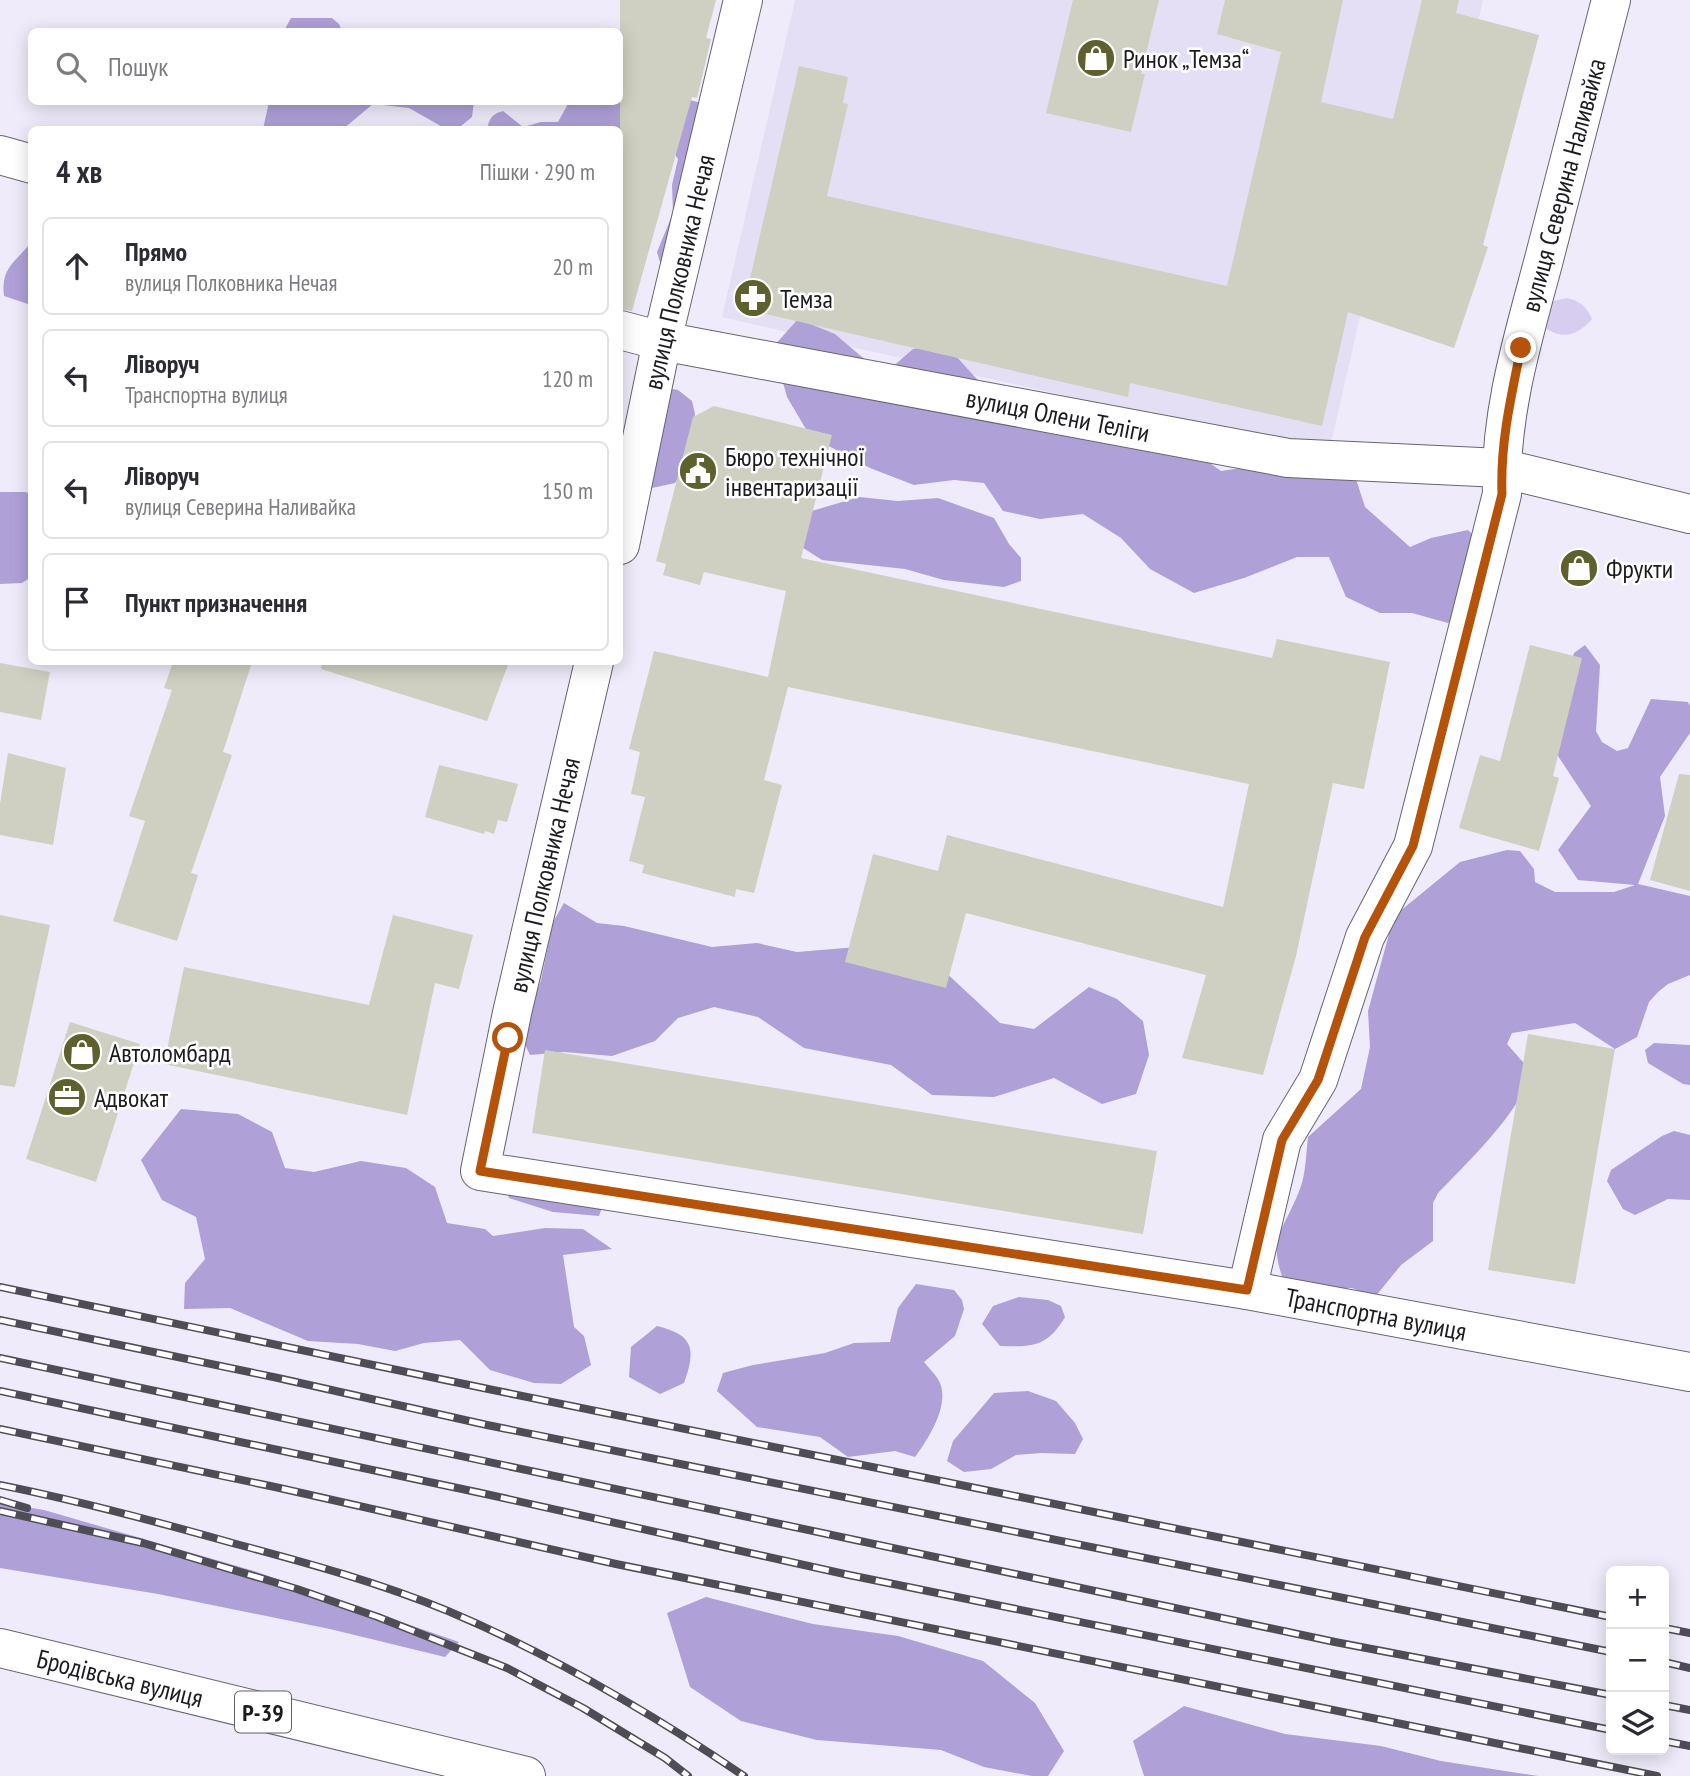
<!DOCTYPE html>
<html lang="uk">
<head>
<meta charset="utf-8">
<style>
  body { margin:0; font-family:"PT Sans Narrow",sans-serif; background:#f7f7f7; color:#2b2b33 }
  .controls { position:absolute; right:21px; bottom:21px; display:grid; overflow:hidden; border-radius:10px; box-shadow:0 4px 18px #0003 }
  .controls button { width:63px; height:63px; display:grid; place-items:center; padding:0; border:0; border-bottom:2px solid #e1e1e2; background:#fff; color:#2b2b33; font:35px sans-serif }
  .stop { position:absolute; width:21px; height:21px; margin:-16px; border:5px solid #b45309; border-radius:50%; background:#fff }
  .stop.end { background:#b45309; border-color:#fff; box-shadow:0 2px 7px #0008 }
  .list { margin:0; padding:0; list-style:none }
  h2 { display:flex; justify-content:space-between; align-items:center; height:91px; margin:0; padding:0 28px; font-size:30px }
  h2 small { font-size:23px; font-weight:400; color:#7c7c81 }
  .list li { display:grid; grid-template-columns:46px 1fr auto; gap:21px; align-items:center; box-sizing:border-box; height:98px; margin:0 14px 14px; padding:0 14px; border:2px solid #e1e1e2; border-radius:10px }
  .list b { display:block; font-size:26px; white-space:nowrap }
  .list p { margin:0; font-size:23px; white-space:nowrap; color:#7c7c81 }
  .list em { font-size:23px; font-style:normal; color:#7c7c81 }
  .icon { flex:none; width:38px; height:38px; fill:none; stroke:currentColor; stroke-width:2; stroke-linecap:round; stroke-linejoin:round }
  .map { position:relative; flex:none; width:1690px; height:1776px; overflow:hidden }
  .search { position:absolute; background:#fff; box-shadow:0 4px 18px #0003; left:28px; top:28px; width:595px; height:77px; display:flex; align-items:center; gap:18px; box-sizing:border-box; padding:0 24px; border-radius:10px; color:#7c7c81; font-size:26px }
  .panel { position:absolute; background:#fff; box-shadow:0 4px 18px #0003; left:28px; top:126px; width:595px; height:539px; border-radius:10px }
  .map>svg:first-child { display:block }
</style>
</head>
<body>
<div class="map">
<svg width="1690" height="1776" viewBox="0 0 1690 1776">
  <rect width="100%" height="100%" fill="#efebfa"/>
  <polygon fill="#e4dff4" points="795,0 1483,0 1449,149 1401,139 1328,456 722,317"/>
  <path fill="#d6cdf1" d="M1567,298C1581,302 1586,306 1592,319C1575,339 1557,340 1538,322L1544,303Z"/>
  <g fill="#afa0d7">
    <polygon points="291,18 332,18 339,24 342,31 284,31"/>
    <path d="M620,93L686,99L709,105L662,269L657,252L673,213L672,185L678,159L657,130C636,135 623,132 604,128L487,130C489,118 492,114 503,111L523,127L541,122H558L569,102H620Z"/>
    <polygon points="269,102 474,102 472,117 456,130 446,129 409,108 373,104 343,129 263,129"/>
    <path d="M31,242V305L4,296C0,266 18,261 31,242Z"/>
    <polygon points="798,319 835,334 883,375 913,349 944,343 995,399 1193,451 1221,471 1270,464 1354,473 1365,507 1410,547 1431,538 1468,530 1493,554 1486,594 1448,623 1412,613 1380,613 1346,597 1329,557 1297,557 1244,578 1194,593 1150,569 1121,538 1083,514 1040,519 1003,511 984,483 954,480 914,485 870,468 810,436 787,397 773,347"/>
    <polygon points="656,386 678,390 692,401 695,414 688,462 675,483 652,488 646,476"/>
    <polygon points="0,492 26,492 31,495 31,577 22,583 0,584"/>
    <polygon points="859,497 898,501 938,498 994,518 1009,544 1021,558 1021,581 1004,587 944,580 905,569 822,560 797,544 795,516"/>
    <path d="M1585,645L1600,665L1596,731L1602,742L1617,751L1628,748L1651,699L1688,702L1690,706V733L1660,777L1665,816L1638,884L1690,896V975L1668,984L1658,992L1649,1002L1637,1037L1615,1049L1575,1023L1512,1033L1507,1044L1530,1070C1528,1105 1463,1167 1438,1193L1433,1203V1241L1401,1265L1375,1297L1352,1288H1287C1264,1238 1285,1231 1301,1186C1306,1172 1306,1153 1308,1137L1361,1089L1370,1047L1368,1011L1394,916L1460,862L1507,850L1520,851L1534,869L1535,882L1555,892H1614L1635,885L1578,880L1558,850L1591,806L1558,756L1551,734L1574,653Z"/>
    <polygon points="564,903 597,923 624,926 712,947 757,943 797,952 857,947 942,969 1000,1023 1034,1029 1089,987 1117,999 1143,1021 1149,1055 1136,1094 1102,1104 1054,1078 994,1097 932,1095 891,1065 804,1048 758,1017 714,1007 678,1018 655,1041 612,1056 564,1052 530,1055 521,1036 541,980 553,922"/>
    <polygon points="1654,1043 1690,1045 1690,1085 1683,1084 1648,1063 1645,1050"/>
    <polygon points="181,1109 238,1114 272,1132 285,1168 314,1172 361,1161 406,1168 435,1187 447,1223 485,1229 493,1236 545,1228 583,1229 612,1249 563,1255 574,1327 584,1336 591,1365 561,1384 534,1383 490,1370 460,1340 424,1343 395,1351 358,1344 308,1341 230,1308 184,1309 185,1283 205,1259 196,1217 162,1200 141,1160"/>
    <polygon points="1674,1131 1690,1135 1690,1200 1668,1199 1635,1215 1623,1209 1607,1181 1611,1170 1662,1136"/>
    <polygon points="522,1158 564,1166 605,1199 599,1216 553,1212 509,1198 499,1172"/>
    <path d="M916,1284L954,1290L962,1300L964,1309L955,1336L924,1362C928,1367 934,1373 938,1379C952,1402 929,1438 915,1457L895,1451L848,1457L820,1437L757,1427L717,1391L723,1373L753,1365L825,1353L854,1343L890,1342L898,1308Z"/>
    <path d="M1019,1297L1048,1300L1061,1306L1065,1317C1047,1347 1033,1347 1000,1346L982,1324L993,1306Z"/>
    <path d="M657,1326C694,1335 696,1349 684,1383L660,1394L629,1377L631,1347Z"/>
    <polygon points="1028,1391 1056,1401 1075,1423 1083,1439 1075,1454 1041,1453 1016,1455 991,1469 964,1472 947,1461 953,1441 994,1393"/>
    <polygon points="0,1503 44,1510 254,1571 459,1642 445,1657 330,1629 158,1594 0,1568"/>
    <polygon points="706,1597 813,1624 898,1636 983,1661 1035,1703 1064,1751 1048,1776 1032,1776 984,1767 941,1750 817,1740 741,1721 690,1687 667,1613"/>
    <polygon points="1184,1706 1285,1734 1381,1746 1441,1761 1538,1776 1144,1776 1133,1741"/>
  </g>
  <g fill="#cfd0c1">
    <polygon points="620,0 716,0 706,38 711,39 697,98 692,97 632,311 620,309"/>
    <polygon points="1073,0 1159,0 1141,74 1145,74 1131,132 1046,113"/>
    <polygon points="1225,0 1343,0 1321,102 1393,119 1422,0 1459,0 1456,13 1539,35 1483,245 1488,247 1454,348 1348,312 1322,426 1130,383 1128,397 743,309 799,66 848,77 843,103 848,104 827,196 1227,286 1281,52 1217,34"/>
    <polygon points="714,406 832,435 801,558 1272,658 1277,639 1390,662 1364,789 1333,783 1296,956 1263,1075 1182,1058 1206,975 966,913 946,988 845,962 873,854 938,871 947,835 1223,907 1249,784 788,687 764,780 782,785 754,893 736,889 735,897 642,873 644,865 629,861 645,797 631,794 640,752 629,749 654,651 768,677 786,591 704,572 700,585 663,575 666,564 656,561 693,417"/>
    <polygon points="1530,645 1582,658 1553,776 1559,778 1539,851 1459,828 1480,755 1500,761"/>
    <polygon points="173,662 252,662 223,752 232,755 191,873 198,875 177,941 113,921 145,821 129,816 172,690 164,688"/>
    <polygon points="322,662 509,662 487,721 321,669"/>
    <polygon points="0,663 50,672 41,720 0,712"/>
    <polygon points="8,753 66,768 53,845 0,835 0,804"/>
    <polygon points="439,765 518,784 507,822 498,820 494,834 485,831 484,834 425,817"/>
    <polygon points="1679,774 1690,775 1690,891 1650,880"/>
    <polygon points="0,915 50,925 15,1087 0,1085"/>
    <polygon points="393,915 473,935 459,989 435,983 407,1115 164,1064 184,967 369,1005"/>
    <polygon points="70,1022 140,1044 96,1182 26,1159"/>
    <polygon points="1528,1034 1615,1049 1575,1284 1488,1270"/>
    <polygon points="545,1050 1157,1151 1143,1234 532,1133"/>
  </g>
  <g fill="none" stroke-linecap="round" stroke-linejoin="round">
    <g stroke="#676471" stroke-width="40">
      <g id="minor">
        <polyline points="0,155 32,164"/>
        <polyline points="620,330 662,341 1288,458 1501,468 1690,514"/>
        <polyline points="620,545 662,341 743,0"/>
        <polyline points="594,662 512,1013 480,1171 1247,1290 1690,1372"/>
        <path d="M1247,1290L1282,1140L1318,1080L1365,937L1413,846L1502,494C1499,416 1523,338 1543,263C1566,176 1588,88 1611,0"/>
      </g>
    </g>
    <g stroke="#676471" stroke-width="40">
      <polyline id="primary" points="0,1648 526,1776"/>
    </g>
    <use href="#minor" stroke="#fff" stroke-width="38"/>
    <use href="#primary" stroke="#fff" stroke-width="38"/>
    <g stroke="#4e4c54" stroke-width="8">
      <g id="rail">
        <polyline points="0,1287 493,1390 1611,1617"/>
        <polyline points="0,1320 278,1378 487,1425 1611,1652"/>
        <polyline points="0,1358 1335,1642 1611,1695"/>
        <polyline points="0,1391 481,1493 849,1575 1611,1730"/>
        <polyline points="0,1429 275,1487 616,1564 1657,1776"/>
        <path d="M0,1485C80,1501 158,1522 236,1544C308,1563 380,1583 448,1611C552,1655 651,1713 744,1776"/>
        <polyline points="0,1500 27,1508"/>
        <polyline points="0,1511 143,1543 297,1589 378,1617 507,1668 583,1708 665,1758 688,1776"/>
        <polyline points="1664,1628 1690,1633"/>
        <polyline points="1664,1662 1690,1668"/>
        <polyline points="1664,1705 1690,1710"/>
        <polyline points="1664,1741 1690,1746"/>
      </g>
    </g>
    <use href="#rail" stroke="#fff" stroke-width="5" stroke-dasharray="16" stroke-linecap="butt"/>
  </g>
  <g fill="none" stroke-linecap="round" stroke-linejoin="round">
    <path stroke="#b45309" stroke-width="9" d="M508,1038L480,1171L1247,1290L1282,1140L1318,1080L1365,937L1413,846L1502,494C1500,444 1511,397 1521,348"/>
  </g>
  <defs>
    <g id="shop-disc" transform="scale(2.0125)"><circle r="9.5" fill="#5e602e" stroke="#fff"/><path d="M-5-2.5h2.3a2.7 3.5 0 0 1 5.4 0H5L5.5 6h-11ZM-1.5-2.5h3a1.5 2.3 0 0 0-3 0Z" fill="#fff"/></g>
    <g id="pharmacy-disc" transform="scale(2.0125)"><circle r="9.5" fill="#5e602e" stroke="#fff"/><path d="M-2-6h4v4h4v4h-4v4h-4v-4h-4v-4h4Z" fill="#fff"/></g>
    <g id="civic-disc" transform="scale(2.0125)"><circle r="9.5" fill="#5e602e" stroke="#fff"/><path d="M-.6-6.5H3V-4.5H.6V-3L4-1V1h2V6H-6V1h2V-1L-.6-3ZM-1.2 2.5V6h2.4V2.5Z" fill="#fff"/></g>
    <g id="office-disc" transform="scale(2.0125)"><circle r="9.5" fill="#5e602e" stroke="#fff"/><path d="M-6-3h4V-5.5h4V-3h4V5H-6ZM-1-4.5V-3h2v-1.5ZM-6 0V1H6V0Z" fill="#fff"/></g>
  </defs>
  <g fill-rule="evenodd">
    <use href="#shop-disc" x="1096" y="58"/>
    <use href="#pharmacy-disc" x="753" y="298"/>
    <use href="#civic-disc" x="698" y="471"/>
    <use href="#shop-disc" x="1579" y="568"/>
    <use href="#shop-disc" x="82" y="1052"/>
    <use href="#office-disc" x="67" y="1097"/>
  </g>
  <g text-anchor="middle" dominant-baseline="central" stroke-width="5" stroke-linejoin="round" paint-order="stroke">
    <rect fill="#fff" stroke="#605f63" stroke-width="2" x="235" y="1691.5" width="56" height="41" rx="5"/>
    <g font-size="24" font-weight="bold" fill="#1c1b20">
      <text x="263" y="1712">Р-39</text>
    </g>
    <g font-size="26" fill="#1c1b20" stroke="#fff" text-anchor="start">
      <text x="1123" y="58">Ринок „Темза“</text>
      <text x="780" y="298">Темза</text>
      <text x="725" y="456">Бюро технічної<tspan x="725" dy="30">інвентаризації</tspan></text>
      <text x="1606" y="568">Фрукти</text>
      <text x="109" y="1052">Автоломбард</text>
      <text x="94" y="1097">Адвокат</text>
    </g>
    <g font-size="26" fill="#1c1b20" stroke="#fff">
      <text transform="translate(1563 185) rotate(-75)">вулиця Северина Наливайка</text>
      <text transform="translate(679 272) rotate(-77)">вулиця Полковника Нечая</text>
      <text transform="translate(1058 415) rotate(11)">вулиця Олени Теліги</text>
      <text transform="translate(544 875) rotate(-77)">вулиця Полковника Нечая</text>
      <text transform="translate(1376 1314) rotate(11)">Транспортна вулиця</text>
      <text transform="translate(120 1678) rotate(14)">Бродівська вулиця</text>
    </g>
  </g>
</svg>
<div class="controls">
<button>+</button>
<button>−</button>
<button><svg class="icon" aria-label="layers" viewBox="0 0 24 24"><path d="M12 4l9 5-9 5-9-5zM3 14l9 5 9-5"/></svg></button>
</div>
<div class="stop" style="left:508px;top:1038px"></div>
<div class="stop end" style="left:1521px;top:348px"></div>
<div class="search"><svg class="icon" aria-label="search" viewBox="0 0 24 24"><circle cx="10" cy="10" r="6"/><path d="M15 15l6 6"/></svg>Пошук</div>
<section class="panel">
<h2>4 хв<small>Пішки · 290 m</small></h2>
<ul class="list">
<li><svg class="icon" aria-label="ahead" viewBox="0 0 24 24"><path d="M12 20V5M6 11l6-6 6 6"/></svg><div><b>Прямо</b><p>вулиця Полковника Нечая</p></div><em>20 m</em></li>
<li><svg class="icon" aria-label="left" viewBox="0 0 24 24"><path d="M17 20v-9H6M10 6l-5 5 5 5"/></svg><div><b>Ліворуч</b><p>Транспортна вулиця</p></div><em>120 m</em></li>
<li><svg class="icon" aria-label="left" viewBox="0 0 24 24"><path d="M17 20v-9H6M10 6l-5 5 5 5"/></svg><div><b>Ліворуч</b><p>вулиця Северина Наливайка</p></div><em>150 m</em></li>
<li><svg class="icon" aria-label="arrive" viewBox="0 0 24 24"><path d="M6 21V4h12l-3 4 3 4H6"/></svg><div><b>Пункт призначення</b></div></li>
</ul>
</section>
</div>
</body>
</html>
